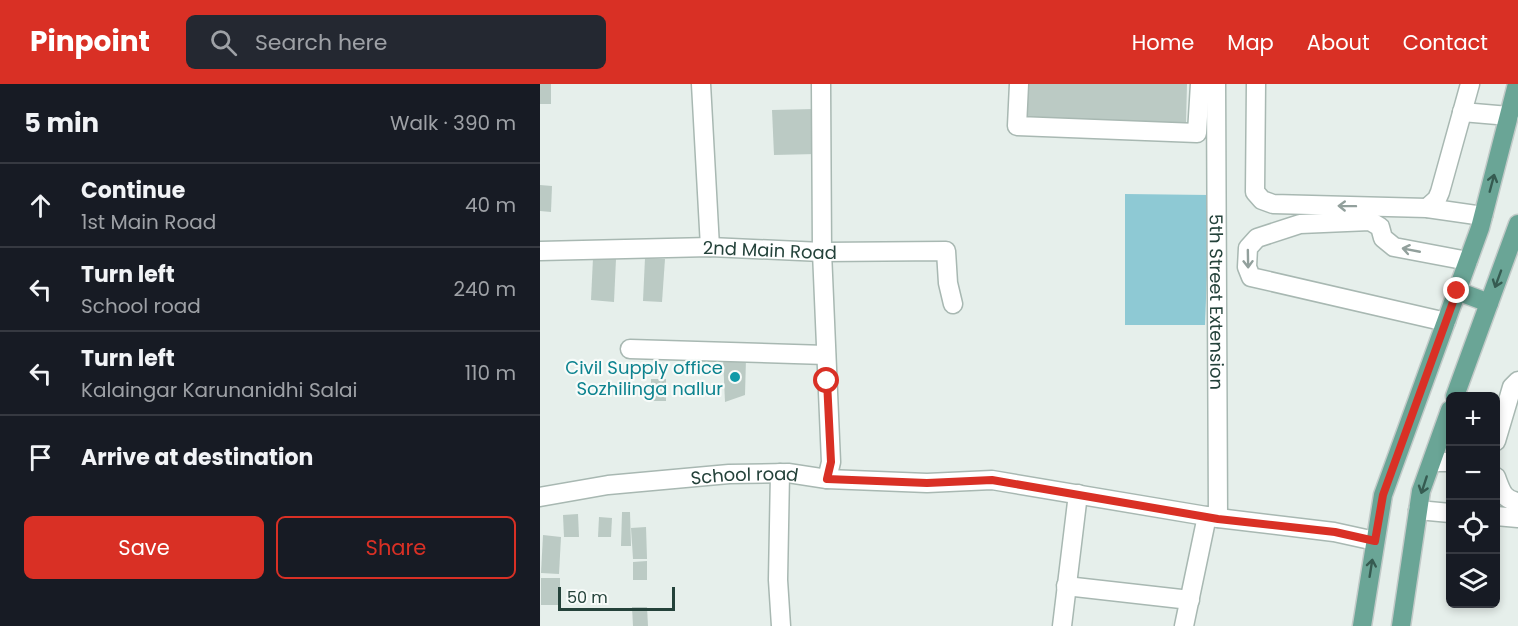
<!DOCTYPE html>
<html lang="en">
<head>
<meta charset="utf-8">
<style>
  body { margin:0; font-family:Poppins,sans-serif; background:#242831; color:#f1f3f6 }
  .controls { position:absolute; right:18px; bottom:18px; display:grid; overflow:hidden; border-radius:9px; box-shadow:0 3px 9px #0003 }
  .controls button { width:54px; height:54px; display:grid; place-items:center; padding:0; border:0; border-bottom:2px solid #363941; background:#171b24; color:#f1f3f6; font:30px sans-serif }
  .scale { position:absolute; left:18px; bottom:15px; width:117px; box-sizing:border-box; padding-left:6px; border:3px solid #24423a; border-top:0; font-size:16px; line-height:21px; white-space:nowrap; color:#24423a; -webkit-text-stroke:4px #f7fbf9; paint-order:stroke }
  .stop { position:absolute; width:18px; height:18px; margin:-14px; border:4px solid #d93025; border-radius:50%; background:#fff }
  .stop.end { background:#d93025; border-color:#fff; box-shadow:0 2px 6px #0008 }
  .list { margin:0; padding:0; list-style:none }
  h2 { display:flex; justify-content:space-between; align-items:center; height:78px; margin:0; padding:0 24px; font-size:26px }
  h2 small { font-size:20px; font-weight:400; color:#9ea1a6 }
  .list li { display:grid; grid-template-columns:39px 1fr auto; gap:18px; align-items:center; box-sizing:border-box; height:84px; padding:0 24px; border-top:2px solid #363941 }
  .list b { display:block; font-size:22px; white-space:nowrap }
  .list p { margin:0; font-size:20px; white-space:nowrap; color:#9ea1a6 }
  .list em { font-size:20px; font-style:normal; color:#9ea1a6 }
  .actions { display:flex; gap:12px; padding:18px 24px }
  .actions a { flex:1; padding:14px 0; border:2px solid #d93025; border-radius:9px; text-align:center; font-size:21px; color:#d93025 }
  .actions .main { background:#d93025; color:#fff }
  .icon { flex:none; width:33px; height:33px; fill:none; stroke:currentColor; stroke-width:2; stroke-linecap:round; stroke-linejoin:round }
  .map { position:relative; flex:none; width:978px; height:542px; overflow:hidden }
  header { display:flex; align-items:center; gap:36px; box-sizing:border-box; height:84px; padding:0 30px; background:#d93025; color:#fff }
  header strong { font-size:28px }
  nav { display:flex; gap:33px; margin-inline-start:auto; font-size:21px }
  .search { width:420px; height:54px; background:#242831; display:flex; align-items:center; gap:15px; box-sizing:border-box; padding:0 21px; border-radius:9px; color:#9ea1a6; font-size:22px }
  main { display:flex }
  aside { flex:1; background:#171b24 }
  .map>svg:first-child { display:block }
</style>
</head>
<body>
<header>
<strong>Pinpoint</strong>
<div class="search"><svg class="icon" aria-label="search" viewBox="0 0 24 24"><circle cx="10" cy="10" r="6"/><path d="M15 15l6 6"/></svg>Search here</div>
<nav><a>Home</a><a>Map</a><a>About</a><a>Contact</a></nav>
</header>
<main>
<aside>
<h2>5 min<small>Walk · 390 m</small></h2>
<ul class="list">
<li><svg class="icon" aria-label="ahead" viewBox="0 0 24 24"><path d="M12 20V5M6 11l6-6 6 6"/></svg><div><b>Continue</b><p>1st Main Road</p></div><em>40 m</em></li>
<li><svg class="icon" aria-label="left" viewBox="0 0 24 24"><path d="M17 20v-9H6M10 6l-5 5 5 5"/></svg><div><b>Turn left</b><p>School road</p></div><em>240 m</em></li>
<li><svg class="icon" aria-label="left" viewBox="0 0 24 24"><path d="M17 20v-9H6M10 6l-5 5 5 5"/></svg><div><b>Turn left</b><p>Kalaingar Karunanidhi Salai</p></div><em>110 m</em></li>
<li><svg class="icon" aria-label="arrive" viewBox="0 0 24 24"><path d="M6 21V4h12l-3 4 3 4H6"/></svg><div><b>Arrive at destination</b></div></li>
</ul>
<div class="actions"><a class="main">Save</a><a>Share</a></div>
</aside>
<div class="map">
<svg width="978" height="542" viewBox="0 0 978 542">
  <rect width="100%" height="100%" fill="#e6efeb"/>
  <polygon fill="#8ec9d4" points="585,110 670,111 665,241 585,241"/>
  <g fill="#bbcac4">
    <rect x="0" y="0" width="11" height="20"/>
    <polygon points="481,0 647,0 646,39 480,36"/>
    <polygon points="274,25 276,70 234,71 232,26"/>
    <polygon points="0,101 12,102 11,128 0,127"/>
    <polygon points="53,174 76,175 74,218 51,216"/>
    <polygon points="105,174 125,175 122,218 103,217"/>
    <polygon points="183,274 206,274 205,311 185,318"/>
    <rect x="111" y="295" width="15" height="22"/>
    <polygon points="82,428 90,428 91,462 81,462"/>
    <polygon points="38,430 39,453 24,453 23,431"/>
    <polygon points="59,433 72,434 71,453 58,453"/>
    <polygon points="106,443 107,475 93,475 91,444"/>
    <polygon points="3,451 21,453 19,490 1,489"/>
    <polygon points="107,477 107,496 93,496 93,478"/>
    <rect x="1" y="494" width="19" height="27"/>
    <polygon points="92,523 107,523 108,542 93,542"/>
  </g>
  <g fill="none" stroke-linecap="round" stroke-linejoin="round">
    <g stroke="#a8b8b2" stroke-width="21">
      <g id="minor">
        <polyline points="161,0 170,163"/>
        <polyline points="281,0 282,168 291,378 287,395"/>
        <polyline points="479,0 477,42 657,49 660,0"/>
        <path id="s1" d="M676,0L678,434"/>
        <polyline points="716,0 715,108 722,116 733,120 887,124 943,132"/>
        <polyline points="922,28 969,32"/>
        <polyline points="887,124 897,115 900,108 930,0"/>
        <path id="s2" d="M0,167L170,163L282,168L406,167L408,199L413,220"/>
        <polyline points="906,238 711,193 707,183 708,164 717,154 760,140 830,137 840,143 843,154 854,163 928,177"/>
        <polyline points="90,265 286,271"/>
        <polyline points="956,357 972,303 978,297"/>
        <polyline points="892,378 910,378"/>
        <polyline points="240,389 238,496 241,542"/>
        <path d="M956,393C961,406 963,416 978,418"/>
        <path id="s3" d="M0,413L68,401L189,390L248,389L287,395L387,399L452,396L678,434L794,448L835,457"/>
        <polyline points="878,426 910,429"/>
        <polyline points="956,432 978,434"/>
        <polyline points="526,502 650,516"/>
        <polyline points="522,542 538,410"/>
        <polyline points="644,542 667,432"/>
      </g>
    </g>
    <g stroke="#c2cac8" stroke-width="21">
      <g id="major">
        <polyline points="917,207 949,219"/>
        <polyline points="915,312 978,140"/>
        <polyline points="822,542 843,411 940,144 977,0"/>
        <polyline points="861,542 881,407 910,326"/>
      </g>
    </g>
    <use href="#minor" stroke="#fff" stroke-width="18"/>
    <use href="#major" stroke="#6aa596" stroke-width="18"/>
  </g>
  <defs><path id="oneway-shaft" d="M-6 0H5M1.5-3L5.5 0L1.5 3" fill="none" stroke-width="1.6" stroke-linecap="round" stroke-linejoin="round" transform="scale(1.5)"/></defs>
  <g stroke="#365b51">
    <use href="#oneway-shaft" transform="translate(952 99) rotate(-75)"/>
    <use href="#oneway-shaft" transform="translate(958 195) rotate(110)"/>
    <use href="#oneway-shaft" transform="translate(884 401) rotate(108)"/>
    <use href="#oneway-shaft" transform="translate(831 484) rotate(-81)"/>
  </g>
  <g stroke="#92a09c">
    <use href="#oneway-shaft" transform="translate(807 122) rotate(-179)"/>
    <use href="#oneway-shaft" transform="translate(871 166) rotate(-169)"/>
    <use href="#oneway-shaft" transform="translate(708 175) rotate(89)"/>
  </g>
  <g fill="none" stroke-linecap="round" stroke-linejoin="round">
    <polyline stroke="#d93025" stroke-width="8" points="287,297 291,378 287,395 387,399 452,396 678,435 795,448 835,457 843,411 917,207"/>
  </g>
  <circle fill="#0f9aa8" stroke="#f7fbf9" stroke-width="2" cx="195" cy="293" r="6"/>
  <g text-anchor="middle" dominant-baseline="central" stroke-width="4.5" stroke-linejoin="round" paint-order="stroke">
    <g font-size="18" fill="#24423a" stroke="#f7fbf9">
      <text stroke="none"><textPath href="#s2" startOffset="230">2nd Main Road</textPath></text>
      <text stroke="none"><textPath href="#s1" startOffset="218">5th Street Extension</textPath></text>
      <text stroke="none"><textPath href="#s3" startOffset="206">School road</textPath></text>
    </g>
    <g font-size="18" fill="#0d838f" stroke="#f7fbf9" text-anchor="end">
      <text x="183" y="283">Civil Supply office<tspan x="183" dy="21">Sozhilinga nallur</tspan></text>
    </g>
  </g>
</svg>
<div class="controls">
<button>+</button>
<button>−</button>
<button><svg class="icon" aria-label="locate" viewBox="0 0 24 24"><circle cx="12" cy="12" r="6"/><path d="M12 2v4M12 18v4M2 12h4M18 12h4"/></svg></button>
<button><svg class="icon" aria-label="layers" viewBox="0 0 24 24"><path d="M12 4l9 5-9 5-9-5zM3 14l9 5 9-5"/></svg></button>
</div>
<div class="scale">50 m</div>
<div class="stop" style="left:287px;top:297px"></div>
<div class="stop end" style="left:917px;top:207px"></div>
</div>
</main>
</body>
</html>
